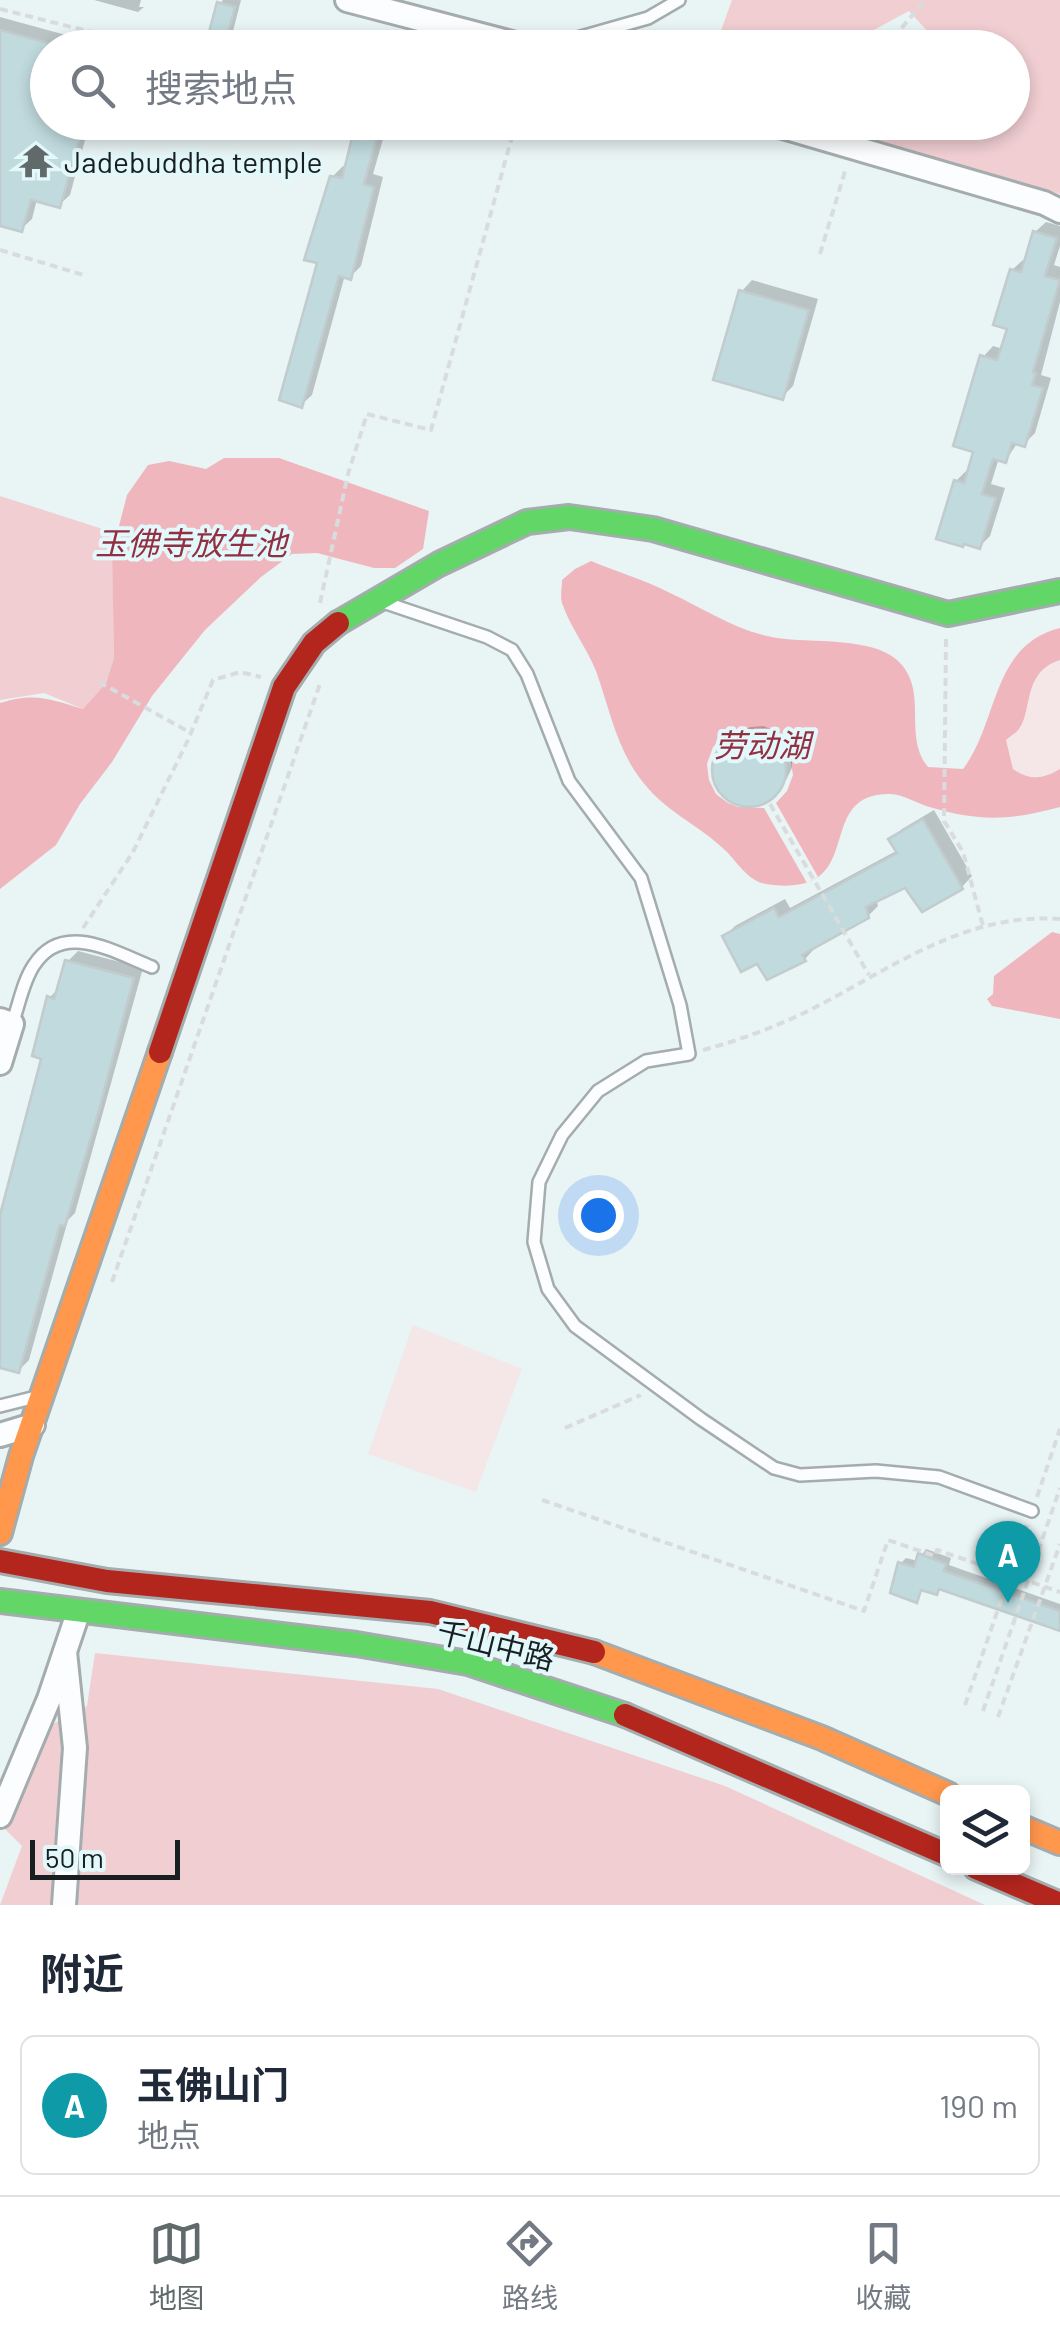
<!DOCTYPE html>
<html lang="zh">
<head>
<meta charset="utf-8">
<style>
  body { margin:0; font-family:Barlow,"Noto Sans SC",sans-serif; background:#f2f2f3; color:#1f2937 }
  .controls { position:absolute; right:30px; bottom:30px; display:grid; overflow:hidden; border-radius:15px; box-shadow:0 5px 15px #0003 }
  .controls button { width:90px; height:90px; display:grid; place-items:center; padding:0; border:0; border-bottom:2px solid #e0e1e3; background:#fff; color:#1f2937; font:50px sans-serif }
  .scale { position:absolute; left:30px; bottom:25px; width:150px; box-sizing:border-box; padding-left:10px; border:5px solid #181f20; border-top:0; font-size:28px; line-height:35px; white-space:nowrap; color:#181f20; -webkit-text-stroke:8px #e3f8fb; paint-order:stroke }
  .you { position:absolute; left:598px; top:1215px; width:35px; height:35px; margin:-25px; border:8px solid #fff; border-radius:50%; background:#1a73e8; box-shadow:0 0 0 15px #1a73e833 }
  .badge { display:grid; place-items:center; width:65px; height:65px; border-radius:50%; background:#616a6b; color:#fff; font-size:32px; font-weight:700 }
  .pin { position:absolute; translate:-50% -82px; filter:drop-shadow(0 2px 5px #0008) }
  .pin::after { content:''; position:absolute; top:52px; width:35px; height:30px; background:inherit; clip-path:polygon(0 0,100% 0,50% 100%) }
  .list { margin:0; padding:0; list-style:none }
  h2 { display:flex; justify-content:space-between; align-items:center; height:130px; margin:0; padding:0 40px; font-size:42px }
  h2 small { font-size:32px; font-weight:400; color:#747a83 }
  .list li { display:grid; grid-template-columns:65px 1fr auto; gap:30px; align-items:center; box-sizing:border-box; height:140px; margin:0 20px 20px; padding:0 20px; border:2px solid #e0e1e3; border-radius:15px }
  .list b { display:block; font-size:38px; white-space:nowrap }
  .list p { margin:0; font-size:32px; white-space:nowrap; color:#747a83 }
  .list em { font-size:32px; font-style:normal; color:#747a83 }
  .icon { flex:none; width:55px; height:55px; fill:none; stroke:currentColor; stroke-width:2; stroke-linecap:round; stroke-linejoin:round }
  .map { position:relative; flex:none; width:1060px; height:1905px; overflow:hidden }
  .search { position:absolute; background:#fff; box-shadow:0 5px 15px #0003; left:30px; right:30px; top:30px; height:110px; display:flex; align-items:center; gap:25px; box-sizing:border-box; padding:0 35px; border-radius:55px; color:#747a83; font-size:38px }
  .sheet { height:290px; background:#fff }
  nav { display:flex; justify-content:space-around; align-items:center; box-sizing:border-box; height:140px; border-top:2px solid #e0e1e3; background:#fff; font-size:28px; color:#747a83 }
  nav a { display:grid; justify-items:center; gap:5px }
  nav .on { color:#616a6b }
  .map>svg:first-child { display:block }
</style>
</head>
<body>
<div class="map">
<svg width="1060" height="1905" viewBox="0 0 1060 1905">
  <rect width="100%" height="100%" fill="#e9f4f5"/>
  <g fill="#f5e6e8">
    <path d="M1060,660V769C1043,779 1030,781 1013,769L1006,739C1010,736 1015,733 1019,729C1033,711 1022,672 1060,660Z"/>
    <polygon points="413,1325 522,1369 476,1492 368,1454"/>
  </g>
  <g fill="#f0ced2">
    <polygon points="732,0 1060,0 1060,194 873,139 882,123 1012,122 1012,48 924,47 931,35 909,11 842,47 715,47"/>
    <polygon points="0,496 112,532 114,658 106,683 83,709 44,693 0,700"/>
    <polygon points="95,1653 438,1689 725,1786 985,1905 0,1905 22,1846 2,1826 36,1733 87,1706"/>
  </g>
  <g fill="#f0b6bd">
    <path d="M224,458H279L429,511L423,549L395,568H374L317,553L292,554L261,577L205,630L152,696L112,762L80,804L56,845L0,889V703C35,692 50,699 83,709L106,683L114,658L112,553L127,495L148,465L169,461L206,469Z"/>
    <path d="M591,561C617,572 645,580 670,593C705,609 738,632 777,638C810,643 872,637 897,660C930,690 902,735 928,767L963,769C999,722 991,645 1060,628V660C1022,672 1033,711 1019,729C1015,734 1010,736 1006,740L1013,769C1030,781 1043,779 1060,769V807C1012,820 981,822 933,808C919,805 904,794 890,794C810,793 872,900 766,884C748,881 737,862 726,851C697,823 664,812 639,777C616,746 609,707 596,671C587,648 570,627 562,603C560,596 562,588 562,580L575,569Z"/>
    <polygon points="1052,932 1060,934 1060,1019 992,1006 987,999 993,994 994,976"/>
  </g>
  <polygon fill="#e9f4f5" points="746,730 767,732 781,742 790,756 793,775 787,791 776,803 818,877 807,883 764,808 738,807 728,803 716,794 709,780 707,764 713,747 726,735"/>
  <g fill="#0003">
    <polygon points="94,0 141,0 139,7 144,7 138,12"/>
    <polygon points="223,0 241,0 233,31 226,38 220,4"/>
    <polygon points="0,17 84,40 82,48 48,48 48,122 90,122 70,195 59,205 37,199 32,219 21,229 0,223"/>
    <polygon points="388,38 409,44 408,48 379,48"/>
    <polygon points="359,122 388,122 373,174 383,177 361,266 350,277 345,275 312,395 301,405 332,177 343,166 347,167"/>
    <polygon points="1046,222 1060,226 1060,246 1054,265 1060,267 1060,302 1041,375 1051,378 1035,433 1024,444 1018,442 1006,460 999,458 991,484 1005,488 990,536 980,546 956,481 966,471 970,472 977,451 983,357 993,346 1003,349 1010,328 1012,270 1023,260 1027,261 1035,232"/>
    <polygon points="752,280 818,299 793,386 782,397 742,291"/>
    <polygon points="764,726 780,734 792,754 792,768 786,780 767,799 755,804 732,800 722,791 716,779 716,762 731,739 750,727"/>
    <polygon points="934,810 972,876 962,887 905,885 876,899 878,906 868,916 813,946 815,948 805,959 768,977 758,961 725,936 735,926 785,899 790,908 898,850 892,839 902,829"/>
    <polygon points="78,951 143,968 75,1213 68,1220 29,1360 18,1371 0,1366 0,1217 44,1057 50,997 60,987 68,961"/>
    <polygon points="926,1549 951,1558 949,1565 1060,1604 1060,1628 942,1587 937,1592 924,1588 916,1600 900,1564 906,1558 918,1561"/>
  </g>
  <g fill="#c0dadd" stroke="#c2cbcd" stroke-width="2.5">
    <polygon points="217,2 235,7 226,41 208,36"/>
    <polygon points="0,30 48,43 48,122 84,122 60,208 31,200 22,232 0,226"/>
    <polygon points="356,122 381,122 364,184 374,187 351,280 339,276 302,408 279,400 317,263 304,260 330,176 342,178"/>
    <polygon points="1033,231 1057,238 1045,276 1060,280 1033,372 1036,373 1032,385 1043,388 1025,447 1012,443 1006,463 993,459 982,494 996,498 980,549 964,544 963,547 936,539 954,480 964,483 973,452 953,446 980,355 997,360 1007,329 993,325 1010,269 1021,272"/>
    <polygon points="739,290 809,310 783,400 713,380"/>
    <circle cx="749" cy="770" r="37"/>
    <polygon points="923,819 963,889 922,912 905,888 866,907 869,918 802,955 806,961 767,980 757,964 741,972 722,936 774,908 779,917 897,853 888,839"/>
    <polygon points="65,960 134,978 99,1110 65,1226 60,1225 19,1373 0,1368 0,1215 41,1059 32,1056 47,996 54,999"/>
    <polygon points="918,1553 946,1564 944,1571 1060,1611 1060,1631 939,1589 937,1595 921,1590 917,1603 890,1593 898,1562 914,1567"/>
  </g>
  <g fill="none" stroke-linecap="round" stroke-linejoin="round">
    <g stroke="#a4acad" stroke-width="16">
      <g id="lane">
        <polyline points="542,48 648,18 679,0"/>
        <polyline points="383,602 487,637 512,650 527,674 569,781 641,878 680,1005 689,1054 646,1061 598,1091 562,1135 539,1182 534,1242 548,1289 575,1326 701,1419 774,1468 800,1475 876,1471 939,1477 1032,1511"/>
        <path d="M12,1024C19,1005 23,981 34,965C63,920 114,952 152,967"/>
        <polyline points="0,1406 40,1396"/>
      </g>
    </g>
    <g stroke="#a4acad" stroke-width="28">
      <g id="street">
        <polyline points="347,0 531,48"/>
        <polyline points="766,122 1044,203 1060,211"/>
        <polyline points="0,1020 12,1024 0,1063"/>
        <polyline points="0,1435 33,1425"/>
        <polyline points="0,1816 49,1699 78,1613"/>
        <polyline points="64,1905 75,1748 65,1652"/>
      </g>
    </g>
    <g stroke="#a4acad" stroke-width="28">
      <g id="fast">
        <polyline points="338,623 439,564 527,522 569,517 653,529 948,614 1060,591"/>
        <polyline points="0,1601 356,1644 468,1663 625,1715"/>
      </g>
    </g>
    <g stroke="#a4acad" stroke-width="28">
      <g id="slow">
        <polyline points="0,1533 21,1456 160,1052"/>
        <polyline points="594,1652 822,1738 948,1794"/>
        <polyline points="1022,1827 1060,1843"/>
      </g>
    </g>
    <g stroke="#a4acad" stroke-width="28">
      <g id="jam">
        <polyline points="160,1052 284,687 314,643 338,623"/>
        <polyline points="0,1561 107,1581 430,1612 594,1652"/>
        <polyline points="625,1715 948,1855"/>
        <polyline points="976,1868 1060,1904"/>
      </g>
    </g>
    <g stroke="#d9dcdd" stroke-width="4" stroke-dasharray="8 5" stroke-linecap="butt">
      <polyline points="0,9 151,47"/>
      <polyline points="885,48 925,0"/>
      <polyline points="0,250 87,276"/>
      <polyline points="820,254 846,168"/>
      <polyline points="320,603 348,474 367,414 431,430 516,122"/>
      <polyline points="946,639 944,821 963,852 983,926"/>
      <polyline points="99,682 191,733"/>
      <polyline points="770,804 869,975"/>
      <polyline points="83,928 133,852 188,740 213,680 240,672 261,677"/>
      <path d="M703,1050C737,1041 772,1028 804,1013C887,972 962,912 1060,919"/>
      <polyline points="112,1282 321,681"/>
      <polyline points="565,1428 641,1395"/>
      <polyline points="1037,1497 1060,1429"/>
      <polyline points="542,1500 864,1611 888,1540 935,1556 937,1550 1060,1592"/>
      <polyline points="965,1705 1027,1525"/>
      <polyline points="983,1711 1060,1488"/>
      <polyline points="998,1717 1060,1544"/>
    </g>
    <use href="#lane" stroke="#fcfdfe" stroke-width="11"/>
    <use href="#street" stroke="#fcfdfe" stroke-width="22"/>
    <use href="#fast" stroke="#63d668" stroke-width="22"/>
    <use href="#slow" stroke="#ff974d" stroke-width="22"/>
    <use href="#jam" stroke="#b3261e" stroke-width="22"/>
  </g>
  <defs>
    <g id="temple-bare" transform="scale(2.7)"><path d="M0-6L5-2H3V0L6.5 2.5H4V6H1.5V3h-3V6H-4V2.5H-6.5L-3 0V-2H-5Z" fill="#616a6b" stroke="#e3f8fb" stroke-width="2.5" paint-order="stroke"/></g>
  </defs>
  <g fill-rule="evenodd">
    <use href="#temple-bare" x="36" y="161"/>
  </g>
  <g text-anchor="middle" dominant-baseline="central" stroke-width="8" stroke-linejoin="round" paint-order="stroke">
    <g font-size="30" fill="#181f20" stroke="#e3f8fb" text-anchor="start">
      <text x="64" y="161">Jadebuddha temple</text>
    </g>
    <g font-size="30" fill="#181f20" stroke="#e3f8fb">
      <text transform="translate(496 1644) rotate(14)">千山中路</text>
    </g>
    <g font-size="32" font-style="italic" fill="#922f41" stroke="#e3f8fb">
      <text x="191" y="542">玉佛寺放生池</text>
      <text x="762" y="744">劳动湖</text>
    </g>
  </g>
</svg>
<div class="controls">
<button><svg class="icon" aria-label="layers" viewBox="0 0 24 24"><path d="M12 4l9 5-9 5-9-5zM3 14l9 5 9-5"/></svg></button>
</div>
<div class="scale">50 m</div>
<div class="you"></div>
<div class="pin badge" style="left:1008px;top:1603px;background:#0f9aa8">A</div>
<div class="search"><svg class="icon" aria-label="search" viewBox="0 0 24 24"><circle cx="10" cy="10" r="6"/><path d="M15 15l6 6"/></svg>搜索地点</div>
</div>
<section class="sheet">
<h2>附近<small></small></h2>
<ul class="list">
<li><span class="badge" style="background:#0f9aa8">A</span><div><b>玉佛山门</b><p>地点</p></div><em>190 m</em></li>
</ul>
</section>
<nav>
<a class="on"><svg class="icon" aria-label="map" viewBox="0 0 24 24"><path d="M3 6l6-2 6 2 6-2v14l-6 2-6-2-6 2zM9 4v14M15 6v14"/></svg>地图</a>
<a><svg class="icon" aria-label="directions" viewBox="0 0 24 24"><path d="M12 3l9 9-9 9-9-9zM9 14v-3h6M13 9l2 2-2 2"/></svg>路线</a>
<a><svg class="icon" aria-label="saved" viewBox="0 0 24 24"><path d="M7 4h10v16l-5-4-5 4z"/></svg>收藏</a>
</nav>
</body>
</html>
